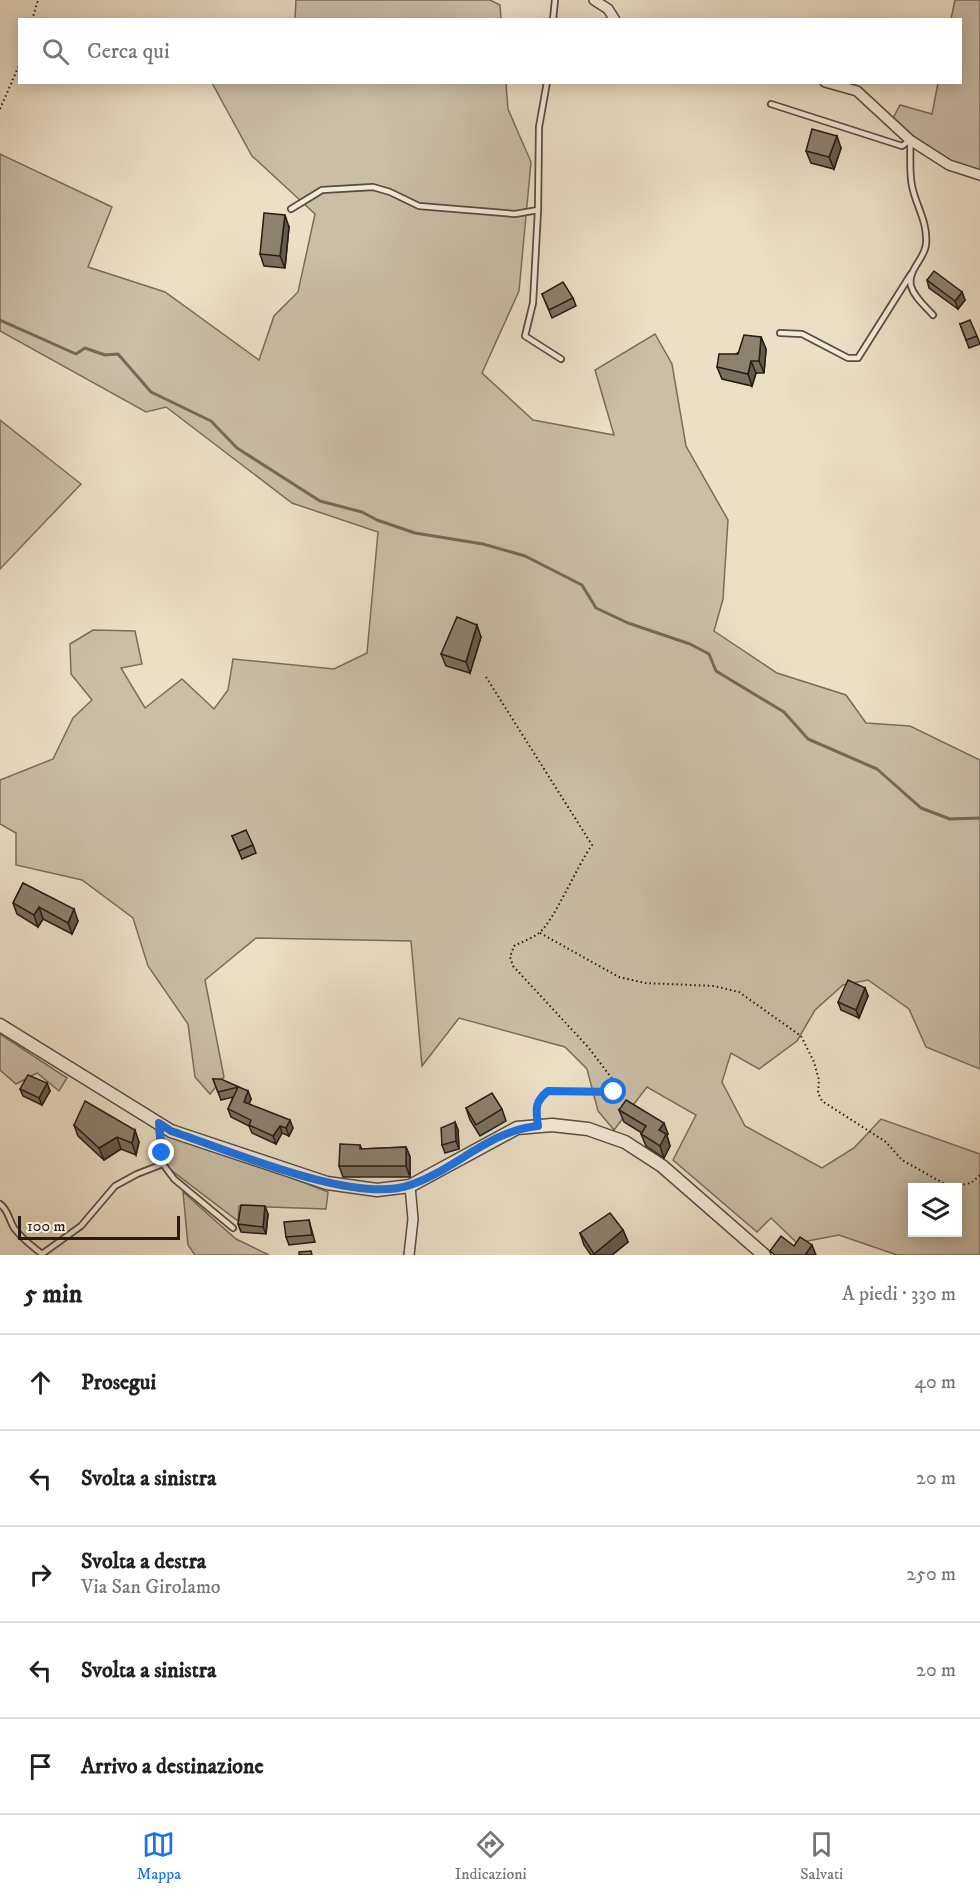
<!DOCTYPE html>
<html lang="it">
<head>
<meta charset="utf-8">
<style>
  body { margin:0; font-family:"IM FELL DW Pica",serif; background:#f6f6f6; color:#202124 }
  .controls { position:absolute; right:18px; bottom:18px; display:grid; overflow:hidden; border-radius:0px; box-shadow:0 3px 15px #0003 }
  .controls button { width:54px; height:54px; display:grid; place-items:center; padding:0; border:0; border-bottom:2px solid #e0e0e0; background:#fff; color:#202124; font:30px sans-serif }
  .scale { position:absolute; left:18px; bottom:15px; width:162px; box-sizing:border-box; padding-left:6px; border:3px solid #271c14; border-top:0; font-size:16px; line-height:21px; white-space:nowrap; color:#271c14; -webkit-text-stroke:4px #f2ead9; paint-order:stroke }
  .stop { position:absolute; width:18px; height:18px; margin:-14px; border:4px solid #1a73e8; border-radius:50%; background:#fff }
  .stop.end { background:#1a73e8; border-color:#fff; box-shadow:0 2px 6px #0008 }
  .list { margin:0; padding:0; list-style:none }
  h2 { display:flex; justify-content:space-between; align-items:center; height:78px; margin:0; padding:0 24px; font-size:26px }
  h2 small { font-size:20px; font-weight:400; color:#757577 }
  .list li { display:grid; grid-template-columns:39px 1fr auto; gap:18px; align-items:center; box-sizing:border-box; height:96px; padding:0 24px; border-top:2px solid #e0e0e0 }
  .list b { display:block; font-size:22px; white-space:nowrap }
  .list p { margin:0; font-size:20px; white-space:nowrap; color:#757577 }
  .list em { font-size:20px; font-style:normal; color:#757577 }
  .icon { flex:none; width:33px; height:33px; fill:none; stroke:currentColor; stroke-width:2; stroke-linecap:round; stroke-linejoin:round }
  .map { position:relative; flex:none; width:980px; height:1255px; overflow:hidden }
  .search { position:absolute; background:#fff; box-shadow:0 3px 15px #0003; left:18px; right:18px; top:18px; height:66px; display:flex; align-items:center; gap:15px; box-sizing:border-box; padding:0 21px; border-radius:0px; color:#757577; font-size:22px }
  .sheet { height:558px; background:#fff }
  nav { display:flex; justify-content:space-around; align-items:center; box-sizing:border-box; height:84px; border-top:2px solid #e0e0e0; background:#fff; font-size:16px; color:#757577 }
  nav a { display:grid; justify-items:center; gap:3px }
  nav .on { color:#1a73e8 }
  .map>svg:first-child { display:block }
</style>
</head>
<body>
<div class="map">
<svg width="980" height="1255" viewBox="0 0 980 1255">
  <rect width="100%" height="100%" fill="#ebdfc5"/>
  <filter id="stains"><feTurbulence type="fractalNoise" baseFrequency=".00333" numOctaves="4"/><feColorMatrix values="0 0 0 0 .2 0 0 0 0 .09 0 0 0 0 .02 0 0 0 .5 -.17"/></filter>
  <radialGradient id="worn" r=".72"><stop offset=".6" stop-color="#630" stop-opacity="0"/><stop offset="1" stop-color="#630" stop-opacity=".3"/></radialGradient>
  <g fill="#cabea7" stroke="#786d5e" stroke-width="1.5" fill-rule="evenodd">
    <polygon points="296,0 490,0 500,5 501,19 295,19"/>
    <polygon points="955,0 980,0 980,175 949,165 891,122 900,105 932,114 938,83 960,82 960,20 951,19"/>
    <path d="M212,83H506L508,109L531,162L519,291L482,373L533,420L614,435L595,370L655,334L672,364L686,446L728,520L723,599L714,631L777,673L846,695L866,723L910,726L980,760V1069L926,1047L909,1009L868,980L843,985L815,1010L797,1041L759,1069L731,1053L722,1082L745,1126L822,1168L854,1148L881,1119L980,1154V1255H897L839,1235L797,1243L771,1218L757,1232L673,1160L696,1115L647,1087L614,1130L598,1111L587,1069L565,1047L459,1018L422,1066L411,941L256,938L205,980L224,1077L210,1094L195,1077L188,1024L148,966L133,918L82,880L16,865V833L0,824V780L53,759L73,718L92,700L71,674L70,644L93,630L135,631L142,664L121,668L145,708L182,679L214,709L228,690L233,659L334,669L367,653L378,532L292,503L166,407L146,412L0,331V154L112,207L88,267L165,292L259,360L274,316L298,292L315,214L252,156ZM912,1188H958V1232H912Z"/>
    <polygon points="0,420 81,484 0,569"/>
    <polygon points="0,1034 67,1078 59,1091 37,1073 16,1084 0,1070"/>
    <polygon points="159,1123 171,1131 328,1192 326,1209 239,1206 238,1221 163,1164"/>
    <polygon points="183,1192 236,1239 269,1255 195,1255 188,1245"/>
  </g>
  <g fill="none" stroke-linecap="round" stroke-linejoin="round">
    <polyline stroke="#74695a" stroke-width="3" points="0,320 76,354 85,348 105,355 118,354 151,392 211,421 237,448 320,501 362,512 377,520 415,533 483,544 525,556 582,585 596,608 628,623 690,644 709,654 716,671 784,712 808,739 877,769 921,808 950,819 980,818"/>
    <g stroke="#584d40" stroke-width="8">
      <g id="service">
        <polyline points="553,20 555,0"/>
        <path d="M771,104L902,146L910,140C911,154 909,171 912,186C916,206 928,222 926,244C925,259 907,270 911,286C914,297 925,306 933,315"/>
        <polyline points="291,209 322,190 373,187 390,192 419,206 515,214 538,210 533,303 525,336 561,359"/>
        <polyline points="538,210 539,127 547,82"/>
        <polyline points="780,333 802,334 848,358 858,358 911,274"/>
        <polyline points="159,1127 163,1164 174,1179 233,1228"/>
        <path d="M0,1204C9,1211 8,1218 14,1228C22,1239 32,1246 42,1254L81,1226L115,1186L137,1174L163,1164"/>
      </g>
    </g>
    <g stroke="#584d40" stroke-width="12">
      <g id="minor">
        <polyline points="594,0 608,9 615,20"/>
        <polyline points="825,82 857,91 910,140 949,165 980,175"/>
        <polyline points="409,1255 413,1219 410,1186"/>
      </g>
    </g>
    <g stroke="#584d40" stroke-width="15">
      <polyline id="tertiary" points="0,1025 171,1131 327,1183 377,1190 410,1186 517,1128 552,1125 588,1129 625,1142 662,1166 764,1255"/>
    </g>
    <g stroke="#271c14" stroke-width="2" stroke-dasharray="1.5 3" stroke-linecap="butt">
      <polyline points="32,20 38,0"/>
      <polyline points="0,109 20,63"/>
      <path d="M486,677L592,845C577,866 554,921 539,933C532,938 522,942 514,946L510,957L513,966L588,1047L620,1089L614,1092L548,1091L538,1099L536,1114"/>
      <polyline points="540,933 619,977 645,983 714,986 739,992 801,1036 814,1062 819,1080 818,1093 822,1101 886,1142 902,1160 950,1187 971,1183 980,1175"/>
    </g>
    <use href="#service" stroke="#f2ead9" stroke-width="4.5"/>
    <use href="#minor" stroke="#f2ead9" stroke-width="9"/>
    <use href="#tertiary" stroke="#f2ead9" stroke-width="12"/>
  </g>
  <g fill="#796f60" stroke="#271c14" stroke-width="1.5">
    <polygon points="841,148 834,169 811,163 806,151"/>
    <polygon points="289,227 285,268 264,266 260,254"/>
    <polygon points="927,280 962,292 965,300 958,309 929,288"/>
    <polygon points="542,294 573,298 576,306 552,318"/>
    <polygon points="960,324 977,336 980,344 969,348"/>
    <polygon points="761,337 766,349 764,373 756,373 752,386 722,379 717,367"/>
    <polygon points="481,637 470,673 446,666 441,654"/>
    <polygon points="232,836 253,845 256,853 242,859"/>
    <polygon points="23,883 78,921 72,934 43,919 38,927 17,914 13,903"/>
    <polygon points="865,988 868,996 859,1018 841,1010 838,1002"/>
    <polygon points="213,1079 248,1091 251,1099 249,1104 293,1128 289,1136 282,1133 276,1144 252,1133 249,1126 231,1117 228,1109 233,1097 221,1100"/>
    <polygon points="47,1083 50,1091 42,1105 23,1096 20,1089"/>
    <polygon points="466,1108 502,1109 506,1121 480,1136 470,1120"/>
    <polygon points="619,1110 668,1134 667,1136 670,1146 664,1158 646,1146 641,1134 642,1133 624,1122"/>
    <polygon points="455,1122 458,1130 459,1149 445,1153 442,1145"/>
    <polygon points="74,1125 139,1142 136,1155 121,1149 104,1160 78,1136"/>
    <polygon points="360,1145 362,1149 406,1147 410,1157 410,1177 343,1177 339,1166"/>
    <polygon points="268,1214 266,1234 241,1232 238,1224"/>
    <polygon points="309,1220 315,1242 289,1245 286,1237"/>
    <polygon points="623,1230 628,1242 612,1255 591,1255 584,1245 580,1233"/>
  </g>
  <g fill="#635a4e" stroke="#271c14" stroke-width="1.5">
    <polygon points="837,136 841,148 834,169 829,157"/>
    <polygon points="285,215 289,227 285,268 280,256"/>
    <polygon points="962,292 965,300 958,309 955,301"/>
    <polygon points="761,337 766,349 764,373 759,361"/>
    <polygon points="751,361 756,373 752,386 748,374"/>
    <polygon points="477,625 481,637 470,673 466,662"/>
    <polygon points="39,907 43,919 38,927 34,915"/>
    <polygon points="74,909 78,921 72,934 68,923"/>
    <polygon points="865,988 868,996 859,1018 856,1010"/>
    <polygon points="47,1083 50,1091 42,1105 39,1098"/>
    <polygon points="248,1091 251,1099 247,1110 244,1102"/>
    <polygon points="290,1120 293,1128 289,1136 286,1128"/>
    <polygon points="455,1122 458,1130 459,1149 456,1141"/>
    <polygon points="664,1123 668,1134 667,1136 670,1146 664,1158 660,1146 659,1130"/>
    <polygon points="280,1126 282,1133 276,1144 273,1136"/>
    <polygon points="135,1130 139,1142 136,1155 132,1143"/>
    <polygon points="117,1137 121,1149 104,1160 99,1148"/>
    <polygon points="406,1147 410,1157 410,1177 406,1166"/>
    <polygon points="265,1206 268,1214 266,1234 263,1227"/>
    <polygon points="623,1230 628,1242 612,1255 594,1255 594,1254"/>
    <polygon points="812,1245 816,1255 805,1255"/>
  </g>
  <g fill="#8d8170" stroke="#271c14" stroke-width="1.5">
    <polygon points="812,129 837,136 829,157 806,151"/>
    <polygon points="264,213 285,215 280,256 260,254"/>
    <polygon points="934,271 962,292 955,301 927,280"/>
    <polygon points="563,282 573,298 549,310 542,294"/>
    <polygon points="970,320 977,336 966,340 960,324"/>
    <polygon points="744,335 761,337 759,361 751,361 748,374 717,367 719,354 738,354"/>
    <polygon points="457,617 477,625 466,662 441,654"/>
    <polygon points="246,830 253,845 239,851 232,836"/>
    <polygon points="23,883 74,909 68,923 39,907 34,915 13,903"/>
    <polygon points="848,980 865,988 856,1010 838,1002"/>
    <polygon points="28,1075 47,1083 39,1098 20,1089"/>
    <polygon points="213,1079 221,1079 248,1091 244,1102 290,1120 286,1128 280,1126 273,1136 249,1125 251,1120 228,1109 238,1087 218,1092"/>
    <polygon points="492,1093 502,1109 476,1125 466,1108"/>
    <polygon points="626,1100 664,1123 659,1130 666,1134 660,1146 641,1134 646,1126 619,1110"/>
    <polygon points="85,1101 135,1130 132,1143 117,1137 99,1148 74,1125"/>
    <polygon points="455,1122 456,1141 442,1145 441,1128"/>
    <polygon points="340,1144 360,1145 360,1149 406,1147 406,1166 339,1166"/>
    <polygon points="241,1205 265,1206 263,1227 238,1224"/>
    <polygon points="610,1213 623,1230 594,1254 580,1233"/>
    <polygon points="309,1220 312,1235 286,1237 284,1222"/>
    <polygon points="781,1236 794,1246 800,1237 812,1245 805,1255 775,1255 770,1251"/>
    <polygon points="311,1251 312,1255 299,1255 299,1252"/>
  </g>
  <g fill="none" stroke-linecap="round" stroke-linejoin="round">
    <path stroke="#1a73e8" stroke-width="8" d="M162,1153L159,1123L171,1131C228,1150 355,1205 410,1185C455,1170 490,1130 538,1126C536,1110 534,1102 548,1091L614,1092"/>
  </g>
  <rect width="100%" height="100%" filter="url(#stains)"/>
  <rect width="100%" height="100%" fill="url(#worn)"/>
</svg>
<div class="controls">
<button><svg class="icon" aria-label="layers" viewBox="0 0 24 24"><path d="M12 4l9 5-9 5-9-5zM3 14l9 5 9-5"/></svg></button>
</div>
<div class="scale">100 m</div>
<div class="stop" style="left:614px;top:1092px"></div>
<div class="stop end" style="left:162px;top:1153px"></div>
<div class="search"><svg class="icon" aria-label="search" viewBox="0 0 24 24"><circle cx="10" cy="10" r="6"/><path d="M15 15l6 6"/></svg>Cerca qui</div>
</div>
<section class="sheet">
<h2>5 min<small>A piedi · 330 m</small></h2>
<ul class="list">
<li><svg class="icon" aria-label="ahead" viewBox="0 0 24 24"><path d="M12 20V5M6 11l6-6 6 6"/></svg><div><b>Prosegui</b></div><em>40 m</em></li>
<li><svg class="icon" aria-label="left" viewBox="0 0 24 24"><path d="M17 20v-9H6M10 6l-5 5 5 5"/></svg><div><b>Svolta a sinistra</b></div><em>20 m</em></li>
<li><svg class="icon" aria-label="right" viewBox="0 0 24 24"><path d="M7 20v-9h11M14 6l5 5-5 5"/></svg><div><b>Svolta a destra</b><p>Via San Girolamo</p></div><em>250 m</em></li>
<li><svg class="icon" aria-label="left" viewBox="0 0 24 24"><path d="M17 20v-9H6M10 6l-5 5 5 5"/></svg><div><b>Svolta a sinistra</b></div><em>20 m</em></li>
<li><svg class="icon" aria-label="arrive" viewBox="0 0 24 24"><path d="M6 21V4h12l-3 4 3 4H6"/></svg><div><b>Arrivo a destinazione</b></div></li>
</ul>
</section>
<nav>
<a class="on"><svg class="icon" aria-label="map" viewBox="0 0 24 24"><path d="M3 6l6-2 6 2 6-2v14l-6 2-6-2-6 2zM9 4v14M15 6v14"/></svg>Mappa</a>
<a><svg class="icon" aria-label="directions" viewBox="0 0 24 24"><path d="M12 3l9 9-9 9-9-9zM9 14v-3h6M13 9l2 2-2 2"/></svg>Indicazioni</a>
<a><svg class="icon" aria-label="saved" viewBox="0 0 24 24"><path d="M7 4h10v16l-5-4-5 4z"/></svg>Salvati</a>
</nav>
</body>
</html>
